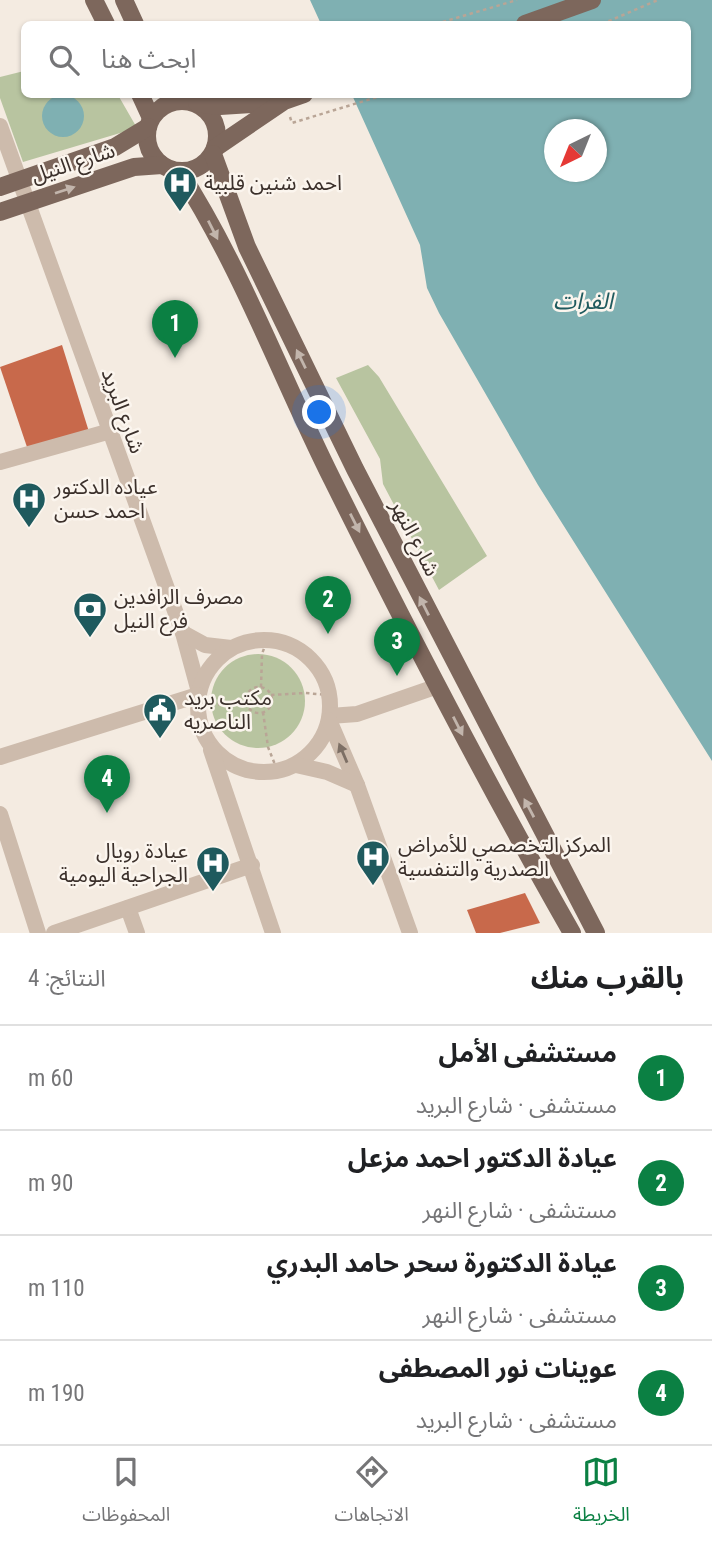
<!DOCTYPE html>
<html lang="ar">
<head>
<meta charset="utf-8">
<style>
  body { margin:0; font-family:"Roboto Condensed","Noto Sans Arabic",sans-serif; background:#f2f2f2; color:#202124; direction:rtl }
  .compass { position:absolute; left:544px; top:119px; width:63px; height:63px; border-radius:50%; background:#fff; box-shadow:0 2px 5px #0004; rotate:223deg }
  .you { position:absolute; left:320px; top:413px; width:24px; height:24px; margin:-18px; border:5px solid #fff; border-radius:50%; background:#1a73e8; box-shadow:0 0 0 10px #1a73e833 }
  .badge { display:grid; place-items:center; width:46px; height:46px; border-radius:50%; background:#0b8043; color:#fff; font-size:23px; font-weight:700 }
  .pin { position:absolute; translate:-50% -58px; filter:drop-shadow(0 2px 4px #0008) }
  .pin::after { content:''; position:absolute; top:37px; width:24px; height:21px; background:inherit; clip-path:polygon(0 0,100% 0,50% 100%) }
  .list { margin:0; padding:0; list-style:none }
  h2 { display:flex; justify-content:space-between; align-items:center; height:91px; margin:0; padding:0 28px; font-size:30px }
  h2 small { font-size:23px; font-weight:400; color:#757577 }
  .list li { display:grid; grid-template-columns:46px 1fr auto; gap:21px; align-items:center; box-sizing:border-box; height:105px; padding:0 28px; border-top:2px solid #e0e0e0 }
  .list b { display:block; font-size:26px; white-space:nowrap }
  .list p { margin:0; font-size:23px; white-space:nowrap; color:#757577 }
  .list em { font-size:23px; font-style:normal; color:#757577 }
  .icon { flex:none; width:38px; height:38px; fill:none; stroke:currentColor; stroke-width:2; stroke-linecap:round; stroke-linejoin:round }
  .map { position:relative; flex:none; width:712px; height:933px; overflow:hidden; direction:ltr }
  .search { position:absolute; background:#fff; box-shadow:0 2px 5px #0004; left:21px; right:21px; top:21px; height:77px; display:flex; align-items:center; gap:18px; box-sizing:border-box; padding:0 24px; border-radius:10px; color:#757577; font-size:26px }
  .sheet { height:511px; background:#fff }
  nav { display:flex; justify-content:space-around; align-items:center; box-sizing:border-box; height:98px; border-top:2px solid #e0e0e0; background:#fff; font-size:19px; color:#757577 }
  nav a { display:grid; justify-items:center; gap:4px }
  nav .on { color:#0b8043 }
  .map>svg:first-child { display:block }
</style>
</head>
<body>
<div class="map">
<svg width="712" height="933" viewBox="0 0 712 933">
  <rect width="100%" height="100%" fill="#f4ebe1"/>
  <g fill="#b8c4a0">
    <polygon points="24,71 24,94 118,95 137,128 23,162 0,98 0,77"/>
    <polygon points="368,365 379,377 487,556 439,590 383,484 380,459 336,378"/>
    <circle cx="258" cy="701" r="47"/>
  </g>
  <g fill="#7fb0b2" fill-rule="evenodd">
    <path d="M310,0H712V761L538,485L439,313L427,288L420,245L352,95L688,94V24H321ZM554,130H596V172H554Z"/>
    <circle cx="63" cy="116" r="21"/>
  </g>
  <g fill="#c8694b">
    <polygon points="62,345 90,435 29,453 0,367"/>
    <polygon points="525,893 540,923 500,933 476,933 467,910"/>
  </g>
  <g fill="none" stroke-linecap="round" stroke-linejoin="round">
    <g stroke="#b9a596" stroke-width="2.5" stroke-dasharray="3.5 3.5" stroke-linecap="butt">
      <polyline points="436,24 517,0"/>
      <polyline points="602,24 658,0"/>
      <polyline points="290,117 292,123 387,94"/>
      <circle cx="259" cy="700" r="13"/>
      <polyline points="261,687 262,654 267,640"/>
      <polyline points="271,695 305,693 330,695"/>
      <polyline points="211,706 246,699"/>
      <polyline points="263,712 268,747 278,772"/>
    </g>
    <g stroke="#cdbbac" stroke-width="16">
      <polyline points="0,126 183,633 199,692"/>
      <polyline points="0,462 107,432"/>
      <polyline points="183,633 205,645 231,648"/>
      <circle cx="264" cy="706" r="66"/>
      <polyline points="330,716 357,714 438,686"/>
      <polyline points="329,720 357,785 410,933"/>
      <polyline points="211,750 273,933"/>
      <polyline points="0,757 198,695"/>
      <polyline points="296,765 327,772 357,785"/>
      <polyline points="0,814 38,933"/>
      <polyline points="128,908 137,933"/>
      <polyline points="54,933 252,865"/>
    </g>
    <g stroke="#7d675c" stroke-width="18">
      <polyline points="94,0 106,24"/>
      <polyline points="124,0 135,24"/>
      <polyline points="525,24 592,0"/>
      <polyline points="140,94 151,118"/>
      <circle cx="182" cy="136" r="35"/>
      <polyline points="197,103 220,106 281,102"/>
      <polyline points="215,148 284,101 304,94"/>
      <polyline points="213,154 247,247 355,469 596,933"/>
      <path d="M179,171C241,267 281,377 332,479C408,632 487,784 572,933"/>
      <polyline points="0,187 115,147 148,127"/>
      <polyline points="0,212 134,167 162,165"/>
    </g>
  </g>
  <defs><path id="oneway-solid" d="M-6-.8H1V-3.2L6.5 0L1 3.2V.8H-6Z" transform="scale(1.75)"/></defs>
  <g fill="#c2b5ac">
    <use href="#oneway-solid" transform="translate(65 190) rotate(-18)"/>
    <use href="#oneway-solid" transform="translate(213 230) rotate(63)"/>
    <use href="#oneway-solid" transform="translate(301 359) rotate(-116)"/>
    <use href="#oneway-solid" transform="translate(355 523) rotate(63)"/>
    <use href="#oneway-solid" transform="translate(424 606) rotate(-117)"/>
    <use href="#oneway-solid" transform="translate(458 726) rotate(63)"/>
    <use href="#oneway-solid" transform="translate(529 808) rotate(-118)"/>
  </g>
  <use fill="#7d6f65" href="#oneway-solid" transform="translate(343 753) rotate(-113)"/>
  <defs>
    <g id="hospital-pin" transform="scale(1.75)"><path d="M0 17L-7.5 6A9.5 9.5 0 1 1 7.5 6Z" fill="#1f5a5e" stroke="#fbf5ee"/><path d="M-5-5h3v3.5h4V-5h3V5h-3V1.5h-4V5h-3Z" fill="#fff"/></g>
    <g id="bank-pin" transform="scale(1.75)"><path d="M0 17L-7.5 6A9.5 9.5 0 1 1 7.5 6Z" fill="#1f5a5e" stroke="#fbf5ee"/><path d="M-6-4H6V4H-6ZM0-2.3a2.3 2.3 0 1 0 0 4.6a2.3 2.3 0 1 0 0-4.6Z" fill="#fff"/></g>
    <g id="civic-pin" transform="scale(1.75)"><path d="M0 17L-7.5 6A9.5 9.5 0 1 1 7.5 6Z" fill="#1f5a5e" stroke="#fbf5ee"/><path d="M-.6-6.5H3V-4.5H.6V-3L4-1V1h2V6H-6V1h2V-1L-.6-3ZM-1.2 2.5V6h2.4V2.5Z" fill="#fff"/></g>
  </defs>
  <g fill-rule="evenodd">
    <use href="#hospital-pin" x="180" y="183"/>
    <use href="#hospital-pin" x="29" y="499"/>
    <use href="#bank-pin" x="90" y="609"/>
    <use href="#civic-pin" x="160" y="710"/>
    <use href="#hospital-pin" x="373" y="857"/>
    <use href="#hospital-pin" x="213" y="863"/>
  </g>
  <g text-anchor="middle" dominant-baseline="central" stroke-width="5" stroke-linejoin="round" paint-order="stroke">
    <g font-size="21" fill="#3b302b" stroke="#fbf5ee">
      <text transform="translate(73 163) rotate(-18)">شارع النيل</text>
      <text transform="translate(123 411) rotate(70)">شارع البريد</text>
      <text transform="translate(415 538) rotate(63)">شارع النهر</text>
    </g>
    <g font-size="21" fill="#3b302b" stroke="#fbf5ee" text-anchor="start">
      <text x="204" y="183">احمد شنين قلبية</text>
      <text x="54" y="487">عياده الدكتور<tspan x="54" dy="24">احمد حسن</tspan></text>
      <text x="114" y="597">مصرف الرافدين<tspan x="114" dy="24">فرع النيل</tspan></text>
      <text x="184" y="698">مكتب بريد<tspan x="184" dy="24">الناصريه</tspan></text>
      <text x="398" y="845">المركز التخصصي للأمراض<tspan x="398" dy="24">الصدرية والتنفسية</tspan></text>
      <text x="188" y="851" text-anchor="end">عيادة رويال<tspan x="188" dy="24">الجراحية اليومية</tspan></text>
    </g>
    <g font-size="23" font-style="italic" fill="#1f5a5e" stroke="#fbf5ee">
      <text x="583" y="301">الفرات</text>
    </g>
  </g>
</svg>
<svg class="compass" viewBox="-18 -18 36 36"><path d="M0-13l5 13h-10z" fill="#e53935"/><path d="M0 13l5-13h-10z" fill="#757577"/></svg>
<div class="you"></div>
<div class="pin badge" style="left:175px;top:358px">1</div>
<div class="pin badge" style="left:328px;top:634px">2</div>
<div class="pin badge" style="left:397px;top:676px">3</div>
<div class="pin badge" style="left:107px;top:813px">4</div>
<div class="search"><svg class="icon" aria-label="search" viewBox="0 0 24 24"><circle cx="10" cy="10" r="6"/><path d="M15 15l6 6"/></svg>ابحث هنا</div>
</div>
<section class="sheet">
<h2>بالقرب منك<small>النتائج: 4</small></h2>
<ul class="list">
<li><span class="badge">1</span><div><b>مستشفى الأمل</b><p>مستشفى · شارع البريد</p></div><em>60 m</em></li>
<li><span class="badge">2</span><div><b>عيادة الدكتور احمد مزعل</b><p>مستشفى · شارع النهر</p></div><em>90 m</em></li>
<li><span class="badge">3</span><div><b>عيادة الدكتورة سحر حامد البدري</b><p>مستشفى · شارع النهر</p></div><em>110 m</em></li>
<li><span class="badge">4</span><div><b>عوينات نور المصطفى</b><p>مستشفى · شارع البريد</p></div><em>190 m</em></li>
</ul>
</section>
<nav>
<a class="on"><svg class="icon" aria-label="map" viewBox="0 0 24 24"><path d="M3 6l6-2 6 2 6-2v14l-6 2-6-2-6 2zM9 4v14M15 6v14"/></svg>الخريطة</a>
<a><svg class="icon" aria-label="directions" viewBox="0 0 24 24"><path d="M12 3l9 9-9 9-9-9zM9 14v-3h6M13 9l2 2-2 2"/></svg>الاتجاهات</a>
<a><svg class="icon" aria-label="saved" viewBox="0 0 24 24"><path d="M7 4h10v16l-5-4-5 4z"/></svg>المحفوظات</a>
</nav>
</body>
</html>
